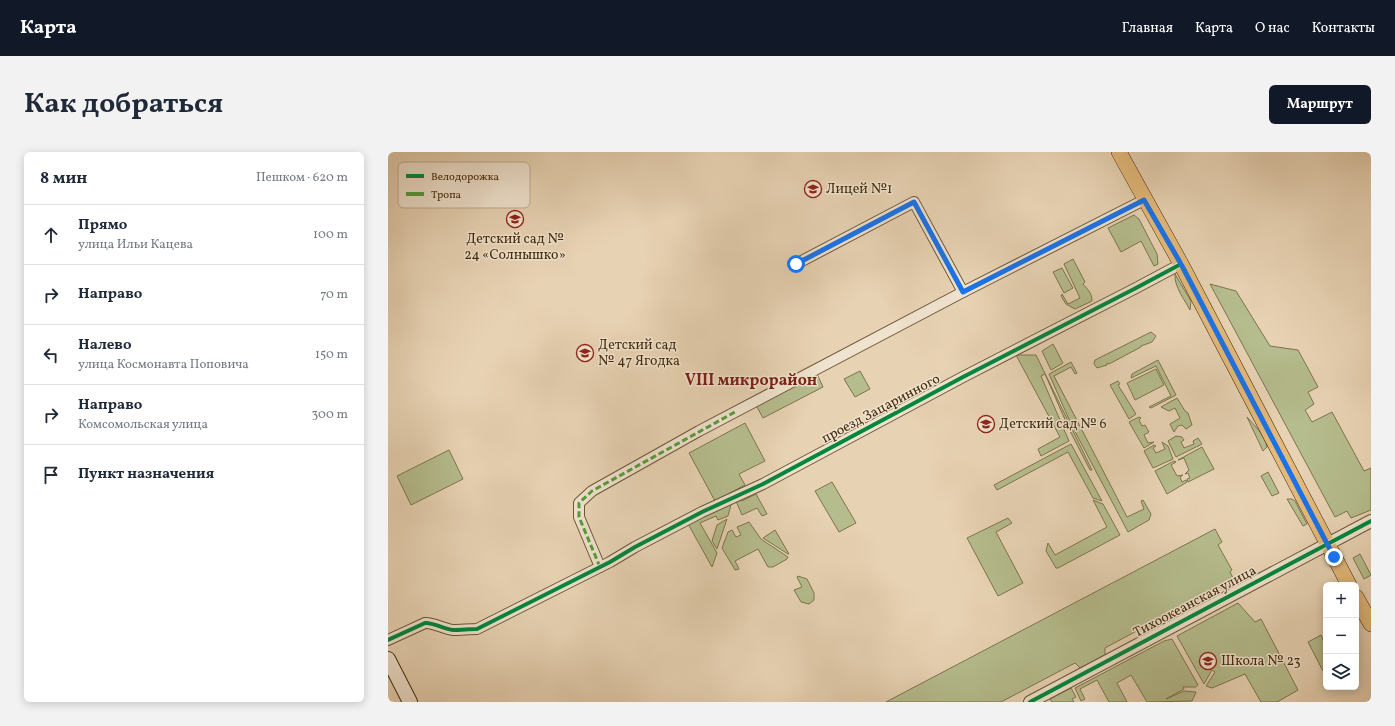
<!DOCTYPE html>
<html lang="ru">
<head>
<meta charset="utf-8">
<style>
  body { margin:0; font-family:Vollkorn,serif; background:#f2f2f3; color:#1f2937 }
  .controls { position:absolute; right:12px; bottom:12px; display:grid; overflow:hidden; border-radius:6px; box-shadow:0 2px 10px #0003 }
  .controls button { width:36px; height:36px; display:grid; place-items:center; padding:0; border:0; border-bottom:1px solid #e0e1e3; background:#fff; color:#1f2937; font:20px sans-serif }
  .stop { position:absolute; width:12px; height:12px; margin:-9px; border:3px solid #1a73e8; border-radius:50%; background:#fff }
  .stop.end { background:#1a73e8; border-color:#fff; box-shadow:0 1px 4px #0008 }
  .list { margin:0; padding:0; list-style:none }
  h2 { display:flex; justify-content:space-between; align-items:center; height:52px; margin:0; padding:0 16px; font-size:17px }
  h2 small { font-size:13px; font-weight:400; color:#747a83 }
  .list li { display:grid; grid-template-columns:26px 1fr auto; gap:12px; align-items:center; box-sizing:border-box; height:60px; padding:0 16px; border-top:1px solid #e0e1e3 }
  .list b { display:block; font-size:15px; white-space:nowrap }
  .list p { margin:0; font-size:13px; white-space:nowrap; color:#747a83 }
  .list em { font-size:13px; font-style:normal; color:#747a83 }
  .icon { flex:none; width:22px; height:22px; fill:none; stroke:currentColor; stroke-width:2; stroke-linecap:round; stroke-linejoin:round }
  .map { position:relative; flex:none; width:983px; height:550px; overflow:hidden; border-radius:6px }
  header { display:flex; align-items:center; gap:24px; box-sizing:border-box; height:56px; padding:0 20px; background:#111827; color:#fff }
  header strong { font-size:19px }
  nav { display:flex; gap:22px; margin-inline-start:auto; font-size:14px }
  .intro { display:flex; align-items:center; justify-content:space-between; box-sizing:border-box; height:96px; padding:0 24px }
  h1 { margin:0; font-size:28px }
  .button { padding:10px 18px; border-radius:6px; background:#111827; color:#fff; font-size:14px; font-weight:700 }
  main { display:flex; gap:24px; padding:0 24px }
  aside { flex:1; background:#fff; border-radius:6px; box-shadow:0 2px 10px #0003 }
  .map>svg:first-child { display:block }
</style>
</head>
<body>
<header>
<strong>Карта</strong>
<nav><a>Главная</a><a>Карта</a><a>О нас</a><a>Контакты</a></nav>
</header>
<div class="intro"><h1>Как добраться</h1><a class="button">Маршрут</a></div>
<main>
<aside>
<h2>8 мин<small>Пешком · 620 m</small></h2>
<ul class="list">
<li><svg class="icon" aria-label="ahead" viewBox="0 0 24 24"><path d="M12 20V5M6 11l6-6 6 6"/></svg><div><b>Прямо</b><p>улица Ильи Кацева</p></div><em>100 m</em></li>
<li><svg class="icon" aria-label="right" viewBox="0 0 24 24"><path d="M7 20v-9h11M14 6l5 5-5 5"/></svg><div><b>Направо</b></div><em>70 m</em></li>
<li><svg class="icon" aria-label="left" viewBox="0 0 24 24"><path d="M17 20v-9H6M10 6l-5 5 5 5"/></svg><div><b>Налево</b><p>улица Космонавта Поповича</p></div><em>150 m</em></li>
<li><svg class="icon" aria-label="right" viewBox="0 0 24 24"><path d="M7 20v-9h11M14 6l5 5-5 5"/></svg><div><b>Направо</b><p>Комсомольская улица</p></div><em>300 m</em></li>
<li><svg class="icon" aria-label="arrive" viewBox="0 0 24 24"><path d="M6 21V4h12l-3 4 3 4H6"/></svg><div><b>Пункт назначения</b></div></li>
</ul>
</aside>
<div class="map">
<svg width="983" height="550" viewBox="0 0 983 550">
  <rect width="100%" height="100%" fill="#e7d2b3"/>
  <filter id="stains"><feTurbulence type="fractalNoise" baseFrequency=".005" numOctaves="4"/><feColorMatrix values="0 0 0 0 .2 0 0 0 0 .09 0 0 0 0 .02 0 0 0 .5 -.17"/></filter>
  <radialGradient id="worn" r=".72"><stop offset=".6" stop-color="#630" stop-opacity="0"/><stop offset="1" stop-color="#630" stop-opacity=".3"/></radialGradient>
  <g fill="#b5bc8d" stroke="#7e744c">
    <polygon points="746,63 751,67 769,102 770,112 766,114 753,89 733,100 720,76"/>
    <path d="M685,107L697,130L695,132C698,136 704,140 704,149L687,157L678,152L673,144L674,142L680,152L692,146L676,112Z"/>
    <polygon points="674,116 685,136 676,141 665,120"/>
    <path d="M787,122L803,149L802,158C797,148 786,135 787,122Z"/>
    <polygon points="822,132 848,139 882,194 910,198 930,235 920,240 926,252 917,258 924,270 944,260 976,319 983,316 983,358 963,366 959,359 947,365"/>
    <polygon points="763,180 768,184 764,190 753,194 753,195 721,212 719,211 719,213 709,216 706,212 707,208"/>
    <polygon points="665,192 675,211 663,218 654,199"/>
    <polygon points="628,203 648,203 704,318 702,318 682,279 657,222 653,224 681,289 653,304 650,297 672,285"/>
    <polygon points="770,208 788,243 763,256 761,255 783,244 768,214 743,226 744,222"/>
    <polygon points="683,210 689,221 687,222 683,215 666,224 739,365 756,357 753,349 755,348 763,362 761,368 740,380 684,274 661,222"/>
    <polygon points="768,217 776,233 747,248 739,231"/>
    <polygon points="472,219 482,237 467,245 456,227"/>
    <polygon points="429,222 435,235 375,266 368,253"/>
    <polygon points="730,229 732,232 730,233 748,262 741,267 722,233"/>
    <polygon points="789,246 797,259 800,261 804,273 798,277 794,273 790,274 786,280 782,272 792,266 787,256 781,259 773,255"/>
    <polygon points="751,265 753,266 751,268 754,274 757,273 761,280 756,283 760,291 766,290 756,296 741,270"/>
    <path d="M859,265C866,273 877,283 879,295L875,299Z"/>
    <polygon points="357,271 377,309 351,322 357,333 327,349 301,301"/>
    <polygon points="788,284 794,285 796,288 793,290 796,296 806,292 805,289 810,286 814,292 788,305 780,289"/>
    <polygon points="774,290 780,294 785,307 765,316 756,299 766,293 768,294 765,296 768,301 777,297"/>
    <polygon points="683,292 714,349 705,346 680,300 609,338 606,333"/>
    <polygon points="814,295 826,317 800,330 799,327 802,326 800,321 797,322 801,318 796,306 790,308"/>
    <polygon points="61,298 75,327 23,353 9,324"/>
    <polygon points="786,309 788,310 783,313 789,324 795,323 792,325 794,330 798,328 799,330 779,342 767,319"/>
    <polygon points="880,320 891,341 884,344 873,324"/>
    <polygon points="444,330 468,371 451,380 427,339"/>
    <polygon points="368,342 379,362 374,364 369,356 354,363 348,349 351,346 354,349"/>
    <polygon points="899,347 904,347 907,349 919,372 915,374"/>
    <polygon points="705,348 715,352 732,383 670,416 668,416 658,399 660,391 667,403 719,375"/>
    <polygon points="344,349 340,364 330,368 328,364 312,371 329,401 324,415 299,370"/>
    <polygon points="620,366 624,371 608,380 635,431 610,444 579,386"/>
    <polygon points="339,367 329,397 324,389 329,373"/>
    <polygon points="361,370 373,387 400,405 399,407 385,415 380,415 370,397 347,409 351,417 347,418 334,396 340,380 344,378 348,385 353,383 349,375"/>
    <polygon points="827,377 834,390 830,393 844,418 842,420 849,434 839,439 832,435 811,446 810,454 762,479 756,475 717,496 717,503 692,516 687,511 613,550 498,550"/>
    <polygon points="387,378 401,402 400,402 375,386"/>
    <polygon points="972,402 983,423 976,427 965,406"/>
    <polygon points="410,424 419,427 426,441 426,448 421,452 413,450 406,438 414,435 409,425"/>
    <polygon points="850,451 867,470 873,467 910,538 889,550 873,550 857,522 824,536 818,534 827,520 824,518 816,532 789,484"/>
    <polygon points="933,483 938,494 938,517 935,519 920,490"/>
    <polygon points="784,487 810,533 808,535 795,535 796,537 778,547 796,539 808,540 804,549 759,550 743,523 729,531 739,550 721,550 709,528 692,537 697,547 693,549 687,536 776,489"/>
    <polygon points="683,536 688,545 684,547 686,550 664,550 662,547"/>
  </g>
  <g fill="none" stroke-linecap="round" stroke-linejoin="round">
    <g stroke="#6e5636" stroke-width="12">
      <g id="minor">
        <polyline points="408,112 526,50 575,140"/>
        <polyline points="212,415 191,365 191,351 204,339 311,279 575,140 756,48"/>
        <path d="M0,488L37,471C44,470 56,477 65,478C73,478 81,477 89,477L222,410L247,395L314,360L375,332L575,225L748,136L793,112"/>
      </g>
    </g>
    <g stroke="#6e5636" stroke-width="14">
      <polyline id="tertiary" points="642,550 983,369"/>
    </g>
    <g stroke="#462c0c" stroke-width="16">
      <polyline id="secondary" points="0,507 22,550"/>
    </g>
    <g stroke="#462c0c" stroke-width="16">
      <g id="primary">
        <polyline points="731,0 793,112 961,433"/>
        <polyline points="968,445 983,472"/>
      </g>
    </g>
    <use href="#minor" stroke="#efe2ce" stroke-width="10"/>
    <use href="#tertiary" stroke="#efe2ce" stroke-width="12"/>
    <use href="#secondary" stroke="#efe2ce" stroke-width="14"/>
    <use href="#primary" stroke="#e4b97a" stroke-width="15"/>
    <polyline stroke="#549d3b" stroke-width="3" stroke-dasharray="6 3" stroke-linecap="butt" points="212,415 191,365 191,351 204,339 347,260"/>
    <g stroke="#efe2ce" stroke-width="6">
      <g id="cycleway">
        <path d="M0,488L37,471C44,470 56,477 65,478C73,478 81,477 89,477L222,410L247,395L314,360L375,332L575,225L748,136L793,112"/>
        <polyline points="642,550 983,369"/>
      </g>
    </g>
    <use href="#cycleway" stroke="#00873e" stroke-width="4"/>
  </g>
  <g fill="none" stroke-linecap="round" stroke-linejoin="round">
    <polyline stroke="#1a73e8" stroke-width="5" points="408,112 526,50 575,140 756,48 793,112 946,405"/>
  </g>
  <defs>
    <g id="school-ring" transform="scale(0.9)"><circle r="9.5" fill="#efe2ce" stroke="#8f2418" stroke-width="1.5"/><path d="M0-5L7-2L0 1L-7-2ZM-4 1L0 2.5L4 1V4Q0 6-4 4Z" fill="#8f2418"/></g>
  </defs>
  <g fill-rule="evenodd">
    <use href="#school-ring" x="425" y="37"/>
    <use href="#school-ring" x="127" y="67"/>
    <use href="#school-ring" x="197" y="201"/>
    <use href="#school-ring" x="598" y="272"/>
    <use href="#school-ring" x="820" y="509"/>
  </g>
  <g text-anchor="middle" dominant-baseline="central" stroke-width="3" stroke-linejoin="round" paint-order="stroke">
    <g font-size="14" fill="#462c0c" stroke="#efe2ce" text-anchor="start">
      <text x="438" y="37">Лицей №1</text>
      <text x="127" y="87" text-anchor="middle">Детский сад №<tspan x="127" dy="16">24 «Солнышко»</tspan></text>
      <text x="210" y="193">Детский сад<tspan x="210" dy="16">№ 47 Ягодка</tspan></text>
      <text x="611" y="272">Детский сад № 6</text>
      <text x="833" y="509">Школа № 23</text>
    </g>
    <g font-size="14" fill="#462c0c" stroke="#efe2ce">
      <text transform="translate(493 257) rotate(-28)">проезд Зацаринного</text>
      <text transform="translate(807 450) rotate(-28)">Тихоокеанская улица</text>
    </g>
    <g font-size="16" font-weight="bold" fill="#7a1f14" stroke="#efe2ce">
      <text x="363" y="229">VIII микрорайон</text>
    </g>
  </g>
  <rect x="10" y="10" width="132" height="46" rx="6" fill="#efe2ce" stroke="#bcab94" stroke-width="1"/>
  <rect x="18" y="22" width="18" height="4" fill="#00873e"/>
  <rect x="18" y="40" width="18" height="4" fill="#549d3b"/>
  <g font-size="11" fill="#462c0c">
    <text x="43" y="28">Велодорожка</text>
    <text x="43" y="46">Тропа</text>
  </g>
  <rect width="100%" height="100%" filter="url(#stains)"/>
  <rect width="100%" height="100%" fill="url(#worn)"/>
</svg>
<div class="controls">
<button>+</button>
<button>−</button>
<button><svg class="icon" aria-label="layers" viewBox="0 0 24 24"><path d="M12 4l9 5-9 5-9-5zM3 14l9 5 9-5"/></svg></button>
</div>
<div class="stop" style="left:408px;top:112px"></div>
<div class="stop end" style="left:946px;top:405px"></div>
</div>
</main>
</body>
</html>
